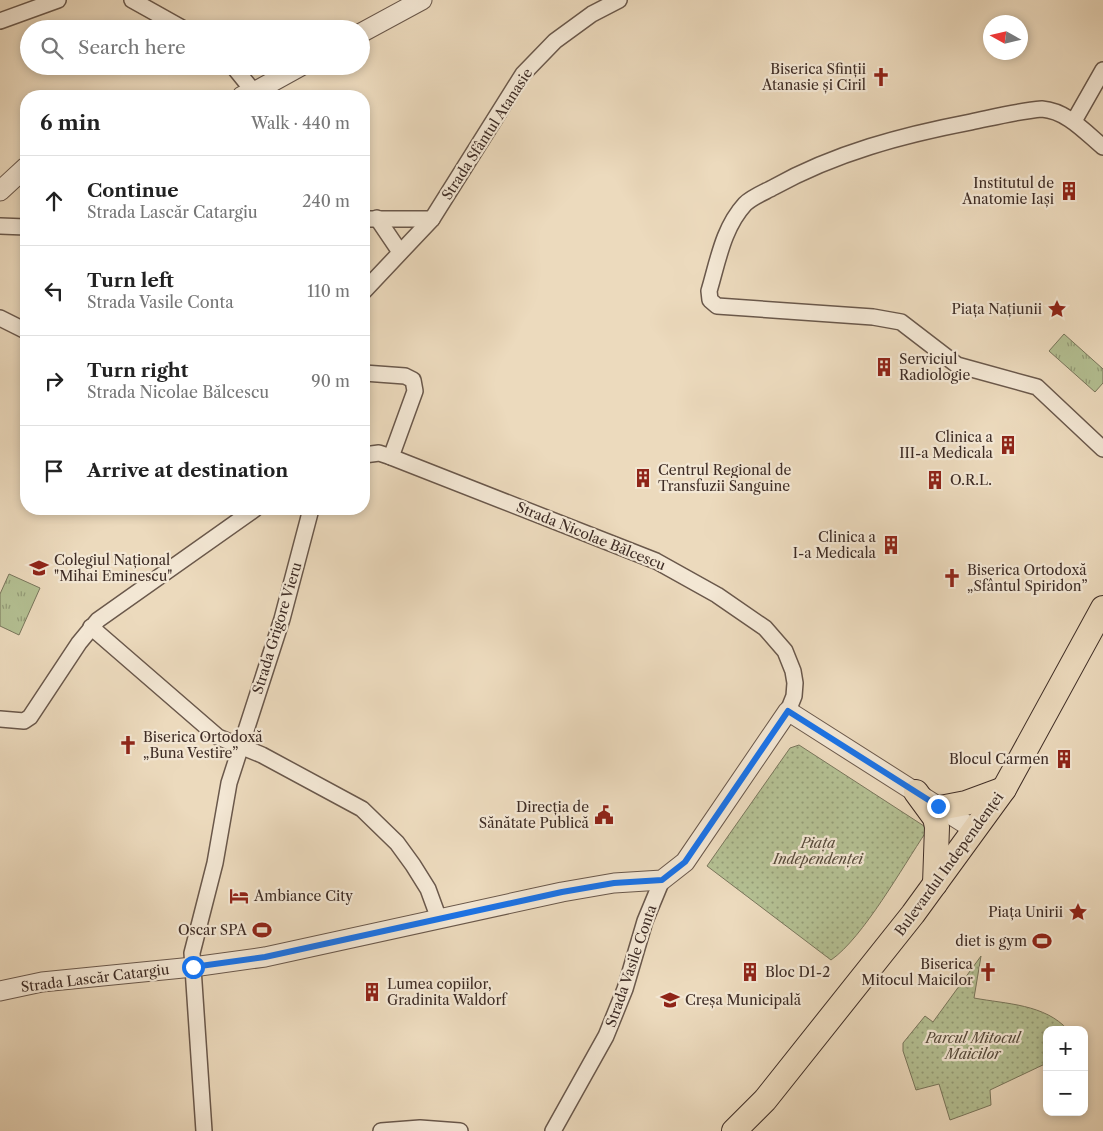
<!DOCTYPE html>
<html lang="en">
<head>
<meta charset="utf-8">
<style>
  body { margin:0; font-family:"Libre Caslon Text",serif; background:#f2f2f2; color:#222 }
  .controls { position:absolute; right:15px; bottom:15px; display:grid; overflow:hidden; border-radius:10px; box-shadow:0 2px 8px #0003 }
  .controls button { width:45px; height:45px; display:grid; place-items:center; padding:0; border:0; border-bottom:1px solid #e0e0e0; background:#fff; color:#222; font:25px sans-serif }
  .compass { position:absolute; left:983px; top:15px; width:45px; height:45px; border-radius:50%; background:#fff; box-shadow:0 2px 8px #0003; rotate:278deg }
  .stop { position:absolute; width:15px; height:15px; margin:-11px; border:4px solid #1a73e8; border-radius:50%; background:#fff }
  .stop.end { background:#1a73e8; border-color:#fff; box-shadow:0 1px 5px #0008 }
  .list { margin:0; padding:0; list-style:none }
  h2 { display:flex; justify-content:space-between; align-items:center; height:65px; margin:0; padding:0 20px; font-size:21px }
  h2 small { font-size:16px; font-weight:400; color:#767676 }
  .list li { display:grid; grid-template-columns:32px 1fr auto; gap:15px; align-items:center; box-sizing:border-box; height:90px; padding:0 20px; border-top:1px solid #e0e0e0 }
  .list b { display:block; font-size:19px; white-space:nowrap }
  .list p { margin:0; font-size:16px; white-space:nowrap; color:#767676 }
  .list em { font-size:16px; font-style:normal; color:#767676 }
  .icon { flex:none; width:28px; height:28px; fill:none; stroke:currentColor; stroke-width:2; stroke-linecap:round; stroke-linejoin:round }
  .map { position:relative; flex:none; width:1103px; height:1131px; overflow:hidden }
  .search { position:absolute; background:#fff; box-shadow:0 2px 8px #0003; left:20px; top:20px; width:350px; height:55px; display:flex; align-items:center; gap:12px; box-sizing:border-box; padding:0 18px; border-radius:28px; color:#767676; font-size:19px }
  .panel { position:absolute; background:#fff; box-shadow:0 2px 8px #0003; left:20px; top:90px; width:350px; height:425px; border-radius:20px }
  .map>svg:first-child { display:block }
</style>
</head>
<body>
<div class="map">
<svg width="1103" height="1131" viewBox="0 0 1103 1131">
  <defs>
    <pattern id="grass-tufts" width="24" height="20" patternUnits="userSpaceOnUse" patternTransform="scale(1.25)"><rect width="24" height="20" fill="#b4c093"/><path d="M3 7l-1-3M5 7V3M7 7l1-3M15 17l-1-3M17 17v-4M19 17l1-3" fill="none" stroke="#949c78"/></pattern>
    <pattern id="park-dots" width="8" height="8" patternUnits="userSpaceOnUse" patternTransform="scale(1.25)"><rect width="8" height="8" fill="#b4c093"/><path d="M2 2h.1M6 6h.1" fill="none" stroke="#949c78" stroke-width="1.8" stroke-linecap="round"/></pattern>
  </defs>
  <rect width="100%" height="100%" fill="#ecdabd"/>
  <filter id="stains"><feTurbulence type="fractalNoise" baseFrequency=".004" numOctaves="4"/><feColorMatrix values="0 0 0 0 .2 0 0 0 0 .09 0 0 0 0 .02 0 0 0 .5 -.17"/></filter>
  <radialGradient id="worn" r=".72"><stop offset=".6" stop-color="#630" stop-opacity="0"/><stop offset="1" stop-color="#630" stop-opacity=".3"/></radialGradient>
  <g fill="url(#grass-tufts)" stroke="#79765c">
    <polygon points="1064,334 1103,369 1103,383 1095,392 1049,351"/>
    <polygon points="9,574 40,588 19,635 0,626 0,594"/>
  </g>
  <g fill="url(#park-dots)" stroke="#79765c">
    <path d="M799,745L924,826L926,832C903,866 863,938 831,960L707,866L790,748Z"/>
    <path d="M981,956L974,998C1006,1004 1045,1004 1068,1030H1047V1063L990,1090L991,1105L950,1120L939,1084L916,1090L903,1051V1043L925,1016L933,1022Z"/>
  </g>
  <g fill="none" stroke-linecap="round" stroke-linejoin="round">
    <g stroke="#6a584b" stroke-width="18">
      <g id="minor">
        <polyline points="132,0 184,29"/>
        <polyline points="0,21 58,0"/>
        <polyline points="233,66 254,92"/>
        <polyline points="1074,121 1103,70"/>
        <path d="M1103,147C1085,132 1067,111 1042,109C1018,111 995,117 971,122C903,135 835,153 774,187C765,192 752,197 745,204C723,228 718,261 709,291L710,300L717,306L873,317L901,322L957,365L1037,387L1103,449"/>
        <polyline points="377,218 400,252"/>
        <polyline points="364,219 432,219"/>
        <polyline points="0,226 26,227"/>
        <polyline points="364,291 432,219 523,74 555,41 592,14 619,0"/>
        <polyline points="0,318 26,331"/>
        <polyline points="364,373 405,376 413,380 415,391 391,457"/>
        <polyline points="364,455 379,453 391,457 656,561 717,595 765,628 785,651 793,671 795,683 794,696 788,711"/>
        <polyline points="91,627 218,737 262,755 362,809 397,843 413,865 428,889 439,919"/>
        <polyline points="0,719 24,721 30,717 79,643 98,620 255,509"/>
        <polyline points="204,1131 192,953 215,863 229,783 282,619 311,509"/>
        <polyline points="381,1131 420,1128 460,1131"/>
        <polyline points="553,1131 606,1036 625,989 645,921 662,880"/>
      </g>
    </g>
    <g stroke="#6a584b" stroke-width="21">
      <g id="tertiary">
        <polyline points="361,33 422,0"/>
        <polyline points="242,96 254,92 301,66"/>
        <polyline points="0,191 26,167"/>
        <polyline points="0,991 42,982 193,967 265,957 562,892 614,883 662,880 685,862 788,711 975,830"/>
      </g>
    </g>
    <g stroke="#3e2c25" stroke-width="26">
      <g id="primary">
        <polyline points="916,792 935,818 937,827 935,884"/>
        <polyline points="940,808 966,803 1004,789"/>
        <polyline points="734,1131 765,1100 913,914 1004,789 1103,608"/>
      </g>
    </g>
    <use href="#minor" stroke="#f3e7d4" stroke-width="15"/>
    <use href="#tertiary" stroke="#f3e7d4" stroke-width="19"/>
    <use href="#primary" stroke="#ecdabd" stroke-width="24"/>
  </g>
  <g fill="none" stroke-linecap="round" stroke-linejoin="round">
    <polyline stroke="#1a73e8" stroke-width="6" points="193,967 265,957 562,892 614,883 662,880 685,862 788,711 938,806"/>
  </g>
  <defs>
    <g id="church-bare" transform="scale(1.5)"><path d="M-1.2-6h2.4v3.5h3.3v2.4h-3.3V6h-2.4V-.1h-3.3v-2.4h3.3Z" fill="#8f2418" stroke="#f3e7d4" stroke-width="2.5" paint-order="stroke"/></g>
    <g id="building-bare" transform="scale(1.5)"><path d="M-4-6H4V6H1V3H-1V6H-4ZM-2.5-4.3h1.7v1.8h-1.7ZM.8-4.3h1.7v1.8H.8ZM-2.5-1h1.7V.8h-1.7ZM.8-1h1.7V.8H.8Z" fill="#8f2418" stroke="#f3e7d4" stroke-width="2.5" paint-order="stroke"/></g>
    <g id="sight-bare" transform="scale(1.5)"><path d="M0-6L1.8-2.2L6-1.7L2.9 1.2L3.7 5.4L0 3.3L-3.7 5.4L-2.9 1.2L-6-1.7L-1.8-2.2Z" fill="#8f2418" stroke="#f3e7d4" stroke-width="2.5" paint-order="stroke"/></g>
    <g id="school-bare" transform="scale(1.5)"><path d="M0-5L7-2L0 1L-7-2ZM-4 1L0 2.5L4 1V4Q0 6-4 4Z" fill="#8f2418" stroke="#f3e7d4" stroke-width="2.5" paint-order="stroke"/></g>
    <g id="civic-bare" transform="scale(1.5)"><path d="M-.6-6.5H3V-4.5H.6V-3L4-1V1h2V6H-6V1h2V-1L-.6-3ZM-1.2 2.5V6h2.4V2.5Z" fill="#8f2418" stroke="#f3e7d4" stroke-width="2.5" paint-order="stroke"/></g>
    <g id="hotel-bare" transform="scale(1.5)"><path d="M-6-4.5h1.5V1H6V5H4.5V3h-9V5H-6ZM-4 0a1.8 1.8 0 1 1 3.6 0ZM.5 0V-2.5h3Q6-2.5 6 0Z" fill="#8f2418" stroke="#f3e7d4" stroke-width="2.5" paint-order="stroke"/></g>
    <g id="stadium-bare" transform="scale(1.5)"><path d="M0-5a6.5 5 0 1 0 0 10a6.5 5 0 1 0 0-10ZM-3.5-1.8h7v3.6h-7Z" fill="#8f2418" stroke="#f3e7d4" stroke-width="2.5" paint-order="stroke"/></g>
  </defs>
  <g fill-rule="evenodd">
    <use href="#church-bare" x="881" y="77"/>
    <use href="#building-bare" x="1069" y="191"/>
    <use href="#sight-bare" x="1057" y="309"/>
    <use href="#building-bare" x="884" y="367"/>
    <use href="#building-bare" x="1008" y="445"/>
    <use href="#building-bare" x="643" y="478"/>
    <use href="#building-bare" x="935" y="480"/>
    <use href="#building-bare" x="891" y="545"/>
    <use href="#school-bare" x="39" y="568"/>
    <use href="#church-bare" x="952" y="578"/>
    <use href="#church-bare" x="128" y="745"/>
    <use href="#building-bare" x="1064" y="759"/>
    <use href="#civic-bare" x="604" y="815"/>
    <use href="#hotel-bare" x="239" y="896"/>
    <use href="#sight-bare" x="1078" y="912"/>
    <use href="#stadium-bare" x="262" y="930"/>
    <use href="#stadium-bare" x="1042" y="941"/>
    <use href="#building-bare" x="750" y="972"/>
    <use href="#church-bare" x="988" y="972"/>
    <use href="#building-bare" x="372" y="992"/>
    <use href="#school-bare" x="670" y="1000"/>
  </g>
  <g text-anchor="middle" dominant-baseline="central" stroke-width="4.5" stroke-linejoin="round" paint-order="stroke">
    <g font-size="14" fill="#3e2c25" stroke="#f3e7d4" text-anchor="end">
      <text x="866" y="69">Biserica Sfinții<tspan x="866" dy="16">Atanasie și Ciril</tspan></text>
      <text x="1054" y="183">Institutul de<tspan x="1054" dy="16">Anatomie Iași</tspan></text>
      <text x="1042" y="309">Piața Națiunii</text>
      <text x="899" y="359" text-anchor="start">Serviciul<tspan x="899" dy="16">Radiologie</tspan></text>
      <text x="993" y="437">Clinica a<tspan x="993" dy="16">III-a Medicala</tspan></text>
      <text x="658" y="470" text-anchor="start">Centrul Regional de<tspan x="658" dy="16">Transfuzii Sanguine</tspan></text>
      <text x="950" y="480" text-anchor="start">O.R.L.</text>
      <text x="876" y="537">Clinica a<tspan x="876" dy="16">I-a Medicala</tspan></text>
      <text x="54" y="560" text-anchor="start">Colegiul Național<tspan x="54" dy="16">"Mihai Eminescu"</tspan></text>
      <text x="967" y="570" text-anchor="start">Biserica Ortodoxă<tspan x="967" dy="16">„Sfântul Spiridon”</tspan></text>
      <text x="143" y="737" text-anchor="start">Biserica Ortodoxă<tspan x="143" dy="16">„Buna Vestire”</tspan></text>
      <text x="1049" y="759">Blocul Carmen</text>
      <text x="589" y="807">Direcția de<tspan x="589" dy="16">Sănătate Publică</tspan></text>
      <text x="254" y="896" text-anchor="start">Ambiance City</text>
      <text x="1063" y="912">Piața Unirii</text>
      <text x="247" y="930">Oscar SPA</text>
      <text x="1027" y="941">diet is gym</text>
      <text x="973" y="964">Biserica<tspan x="973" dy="16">Mitocul Maicilor</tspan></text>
      <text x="765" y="972" text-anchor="start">Bloc D1-2</text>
      <text x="387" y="984" text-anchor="start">Lumea copiilor,<tspan x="387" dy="16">Gradinita Waldorf</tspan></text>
      <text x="685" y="1000" text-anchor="start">Creșa Municipală</text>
    </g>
    <g font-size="14" fill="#3e2c25" stroke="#f3e7d4">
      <text transform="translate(487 134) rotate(-57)">Strada Sfântul Atanasie</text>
      <text transform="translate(591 536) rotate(22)">Strada Nicolae Bălcescu</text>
      <text transform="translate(277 628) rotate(-73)">Strada Grigore Vieru</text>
      <text transform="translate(949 864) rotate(-54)">Bulevardul Independenței</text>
      <text transform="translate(631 966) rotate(-71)">Strada Vasile Conta</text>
      <text transform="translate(95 978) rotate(-7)">Strada Lascăr Catargiu</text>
    </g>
    <g font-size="14" font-style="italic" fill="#564a3b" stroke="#f3e7d4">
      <text x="818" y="843">Piața<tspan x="818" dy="16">Independenței</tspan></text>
      <text x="973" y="1038">Parcul Mitocul<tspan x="973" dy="16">Maicilor</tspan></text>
    </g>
  </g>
  <rect width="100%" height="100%" filter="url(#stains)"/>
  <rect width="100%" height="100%" fill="url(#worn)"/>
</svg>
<div class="controls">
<button>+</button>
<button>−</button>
</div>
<svg class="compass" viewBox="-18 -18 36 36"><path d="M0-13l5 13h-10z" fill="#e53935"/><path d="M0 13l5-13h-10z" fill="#767676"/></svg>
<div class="stop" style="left:193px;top:967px"></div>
<div class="stop end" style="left:938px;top:806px"></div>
<div class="search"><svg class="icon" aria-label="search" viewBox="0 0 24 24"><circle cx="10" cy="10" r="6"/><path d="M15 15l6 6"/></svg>Search here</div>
<section class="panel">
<h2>6 min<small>Walk · 440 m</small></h2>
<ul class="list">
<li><svg class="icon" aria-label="ahead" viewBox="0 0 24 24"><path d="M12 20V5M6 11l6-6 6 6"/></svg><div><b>Continue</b><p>Strada Lascăr Catargiu</p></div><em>240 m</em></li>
<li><svg class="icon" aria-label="left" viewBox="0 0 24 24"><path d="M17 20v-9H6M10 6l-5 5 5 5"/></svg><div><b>Turn left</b><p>Strada Vasile Conta</p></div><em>110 m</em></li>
<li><svg class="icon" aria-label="right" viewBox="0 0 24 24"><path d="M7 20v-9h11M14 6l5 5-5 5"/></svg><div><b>Turn right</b><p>Strada Nicolae Bălcescu</p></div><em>90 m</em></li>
<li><svg class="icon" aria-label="arrive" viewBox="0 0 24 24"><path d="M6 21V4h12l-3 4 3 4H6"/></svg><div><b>Arrive at destination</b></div></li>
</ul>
</section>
</div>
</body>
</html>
